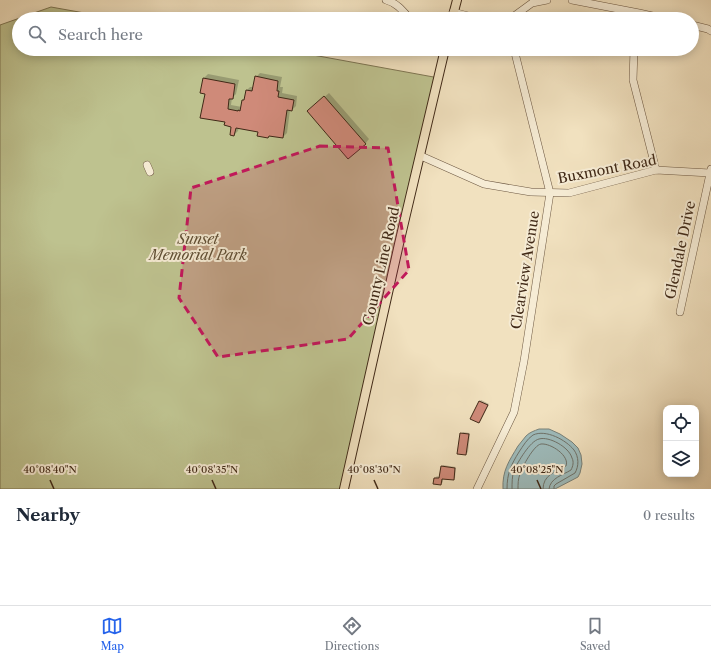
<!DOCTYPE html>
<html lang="en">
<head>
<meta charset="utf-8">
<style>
  body { margin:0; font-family:"Libre Caslon Text",serif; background:#f2f2f3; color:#1f2937 }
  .controls { position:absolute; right:12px; bottom:12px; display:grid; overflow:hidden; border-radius:8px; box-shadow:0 2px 10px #0003 }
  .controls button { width:36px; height:36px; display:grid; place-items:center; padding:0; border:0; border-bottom:1px solid #e0e1e3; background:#fff; color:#1f2937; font:20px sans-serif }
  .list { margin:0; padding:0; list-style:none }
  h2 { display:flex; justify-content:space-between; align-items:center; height:52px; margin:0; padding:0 16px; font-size:17px }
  h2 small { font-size:13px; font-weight:400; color:#747a83 }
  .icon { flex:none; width:22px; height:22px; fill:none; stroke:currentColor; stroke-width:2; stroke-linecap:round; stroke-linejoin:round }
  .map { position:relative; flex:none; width:711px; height:489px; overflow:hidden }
  .search { position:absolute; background:#fff; box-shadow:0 2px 10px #0003; left:12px; right:12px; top:12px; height:44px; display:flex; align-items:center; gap:10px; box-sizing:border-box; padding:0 14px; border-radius:22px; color:#747a83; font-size:15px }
  .sheet { height:116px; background:#fff }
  nav { display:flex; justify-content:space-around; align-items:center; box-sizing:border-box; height:56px; border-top:1px solid #e0e1e3; background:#fff; font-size:11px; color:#747a83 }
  nav a { display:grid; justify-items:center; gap:2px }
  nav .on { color:#2563eb }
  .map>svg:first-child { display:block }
</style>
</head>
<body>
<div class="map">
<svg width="711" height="489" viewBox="0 0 711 489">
  <rect width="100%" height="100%" fill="#f1e1bf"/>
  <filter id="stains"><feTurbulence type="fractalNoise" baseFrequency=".005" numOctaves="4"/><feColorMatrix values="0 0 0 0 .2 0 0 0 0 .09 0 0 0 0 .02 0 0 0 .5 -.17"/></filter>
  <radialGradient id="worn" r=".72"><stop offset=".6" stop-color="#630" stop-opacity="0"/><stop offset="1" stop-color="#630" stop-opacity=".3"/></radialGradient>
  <polygon fill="#bec28f" stroke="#7f7653" points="51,7 118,19 19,19 19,49 280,49 439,78 345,489 0,489 0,25"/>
  <path fill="#9ebbbb" stroke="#788179" d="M539,429H549L560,434L572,442L578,448L581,455L582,464L580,473L578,477L555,489H503C502,471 509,461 518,446C521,443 523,439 526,436C530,432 534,431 539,429Z"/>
  <g fill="#0003">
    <polygon points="260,73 282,77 280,87 283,87 282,93 297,96 296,106 292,110 290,110 287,133 283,137 270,135 268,137 259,131 239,127 238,131 234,135 232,126 226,121 206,93 202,92 204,78 208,74 239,80 236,94 232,98 231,105 242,107 243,101 245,99 246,91 250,87 254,87 256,77"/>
    <polygon points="329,93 369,139 365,144 313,107"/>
    <polygon points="481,400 489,404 481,420 479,422 479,402"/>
    <polygon points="463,432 470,433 468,452 466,454 461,434"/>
    <polygon points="443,465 456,467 455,478 453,479 443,478 443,482 441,484 434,483 435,478 437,476 440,477 442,466"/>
  </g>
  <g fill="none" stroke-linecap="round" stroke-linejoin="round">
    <g stroke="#6f7269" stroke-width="1">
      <path d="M507,489C507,473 511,465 519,452C523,446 527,439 533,435C546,429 566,440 574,450C579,457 579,466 575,473L556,484L554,486V489"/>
      <path d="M512,489C512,483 512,476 514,470C518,462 530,441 539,439C549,436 569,447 572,458C574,462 573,466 571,470C563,475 550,478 549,489"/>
      <path d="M518,489C518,484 518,479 520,474C522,467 534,445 541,444C551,443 570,456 566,466C555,472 543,475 543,489"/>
    </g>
  </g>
  <g fill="#cf8a79" stroke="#402917">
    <polygon points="255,76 278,81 277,91 279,91 278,97 294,100 292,111 287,110 283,138 269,136 268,138 257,136 258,132 236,128 234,136 230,135 231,127 224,125 225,122 200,118 205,94 200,93 203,78 235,84 233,99 229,99 228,109 238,111 238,110 240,111 242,100 244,100 246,90 252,91"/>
    <polygon points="324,96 366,144 348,159 307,111"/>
    <polygon points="479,401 488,405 479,423 470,419"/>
    <polygon points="460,433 469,434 466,455 457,454"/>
    <polygon points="441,466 455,468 454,480 442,479 441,485 433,484 434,478 439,478"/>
  </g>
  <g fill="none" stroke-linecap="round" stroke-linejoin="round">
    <g stroke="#6c5741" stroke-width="8">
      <g id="minor">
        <path d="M386,0C397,3 403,11 410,19"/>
        <polyline points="572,0 639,13 666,19"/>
        <polyline points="453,12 480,19"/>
        <polyline points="510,19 532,3 547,0"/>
        <polyline points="692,25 708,29 711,31"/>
        <polyline points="634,49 633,80 656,170"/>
        <polyline points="421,156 484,184 531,192 569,193 656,170 710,173"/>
        <polyline points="147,165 150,172"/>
        <polyline points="680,312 711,169"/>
        <polyline points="477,489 514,412 524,361 550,193 514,49"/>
      </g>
    </g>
    <g stroke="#402917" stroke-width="10">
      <g id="major">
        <polyline points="452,19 457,0"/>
        <polyline points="344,489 399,244 445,49"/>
      </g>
    </g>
    <use href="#minor" stroke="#f6ecd5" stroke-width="7"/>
    <use href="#major" stroke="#f1e1bf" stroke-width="8"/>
  </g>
  <path fill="#c2185b" fill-opacity="0.2" stroke="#c2185b" stroke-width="3" stroke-dasharray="8 5" stroke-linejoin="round" d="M320,146L388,148L409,270L348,339L218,357L179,298L191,188Z"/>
  <path fill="none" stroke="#402917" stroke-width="1.5" d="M50,480L54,489M212,480L216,489M374,480L378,489M537,480L541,489"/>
  <g text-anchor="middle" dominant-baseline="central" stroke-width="4" stroke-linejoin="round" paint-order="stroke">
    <g font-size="14" fill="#402917" stroke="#f6ecd5">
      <text transform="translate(607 169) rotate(-11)">Buxmont Road</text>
      <text transform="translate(680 250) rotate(-78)">Glendale Drive</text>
      <text transform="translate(381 266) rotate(-77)">County Line Road</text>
      <text transform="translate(525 270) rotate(-81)">Clearview Avenue</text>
    </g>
    <g font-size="14" font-style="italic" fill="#604f35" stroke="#f6ecd5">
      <text x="198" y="239">Sunset<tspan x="198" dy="16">Memorial Park</tspan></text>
    </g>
  </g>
  <g font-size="10" text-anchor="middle" fill="#402917" stroke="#f6ecd5" stroke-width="4" stroke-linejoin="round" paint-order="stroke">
    <text x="50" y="473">40°08'40"N</text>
    <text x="212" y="473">40°08'35"N</text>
    <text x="374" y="473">40°08'30"N</text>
    <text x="537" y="473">40°08'25"N</text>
  </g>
  <rect width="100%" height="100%" filter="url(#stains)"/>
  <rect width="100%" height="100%" fill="url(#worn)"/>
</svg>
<div class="controls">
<button><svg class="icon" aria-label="locate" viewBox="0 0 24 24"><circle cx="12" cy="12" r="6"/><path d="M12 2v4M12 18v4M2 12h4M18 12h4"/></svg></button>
<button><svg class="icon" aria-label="layers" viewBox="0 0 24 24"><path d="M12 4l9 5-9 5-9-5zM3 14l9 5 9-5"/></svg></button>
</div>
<div class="search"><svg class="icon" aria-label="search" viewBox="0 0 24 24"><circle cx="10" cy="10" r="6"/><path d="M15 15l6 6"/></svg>Search here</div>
</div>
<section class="sheet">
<h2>Nearby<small>0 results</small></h2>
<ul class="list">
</ul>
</section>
<nav>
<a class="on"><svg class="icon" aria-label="map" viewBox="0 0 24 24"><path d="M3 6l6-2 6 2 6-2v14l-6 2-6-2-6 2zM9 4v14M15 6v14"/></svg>Map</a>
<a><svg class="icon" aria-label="directions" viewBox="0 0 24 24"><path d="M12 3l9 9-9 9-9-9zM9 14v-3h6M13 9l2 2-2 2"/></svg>Directions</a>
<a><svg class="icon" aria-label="saved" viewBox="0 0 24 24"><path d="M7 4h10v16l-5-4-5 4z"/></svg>Saved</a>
</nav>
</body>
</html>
